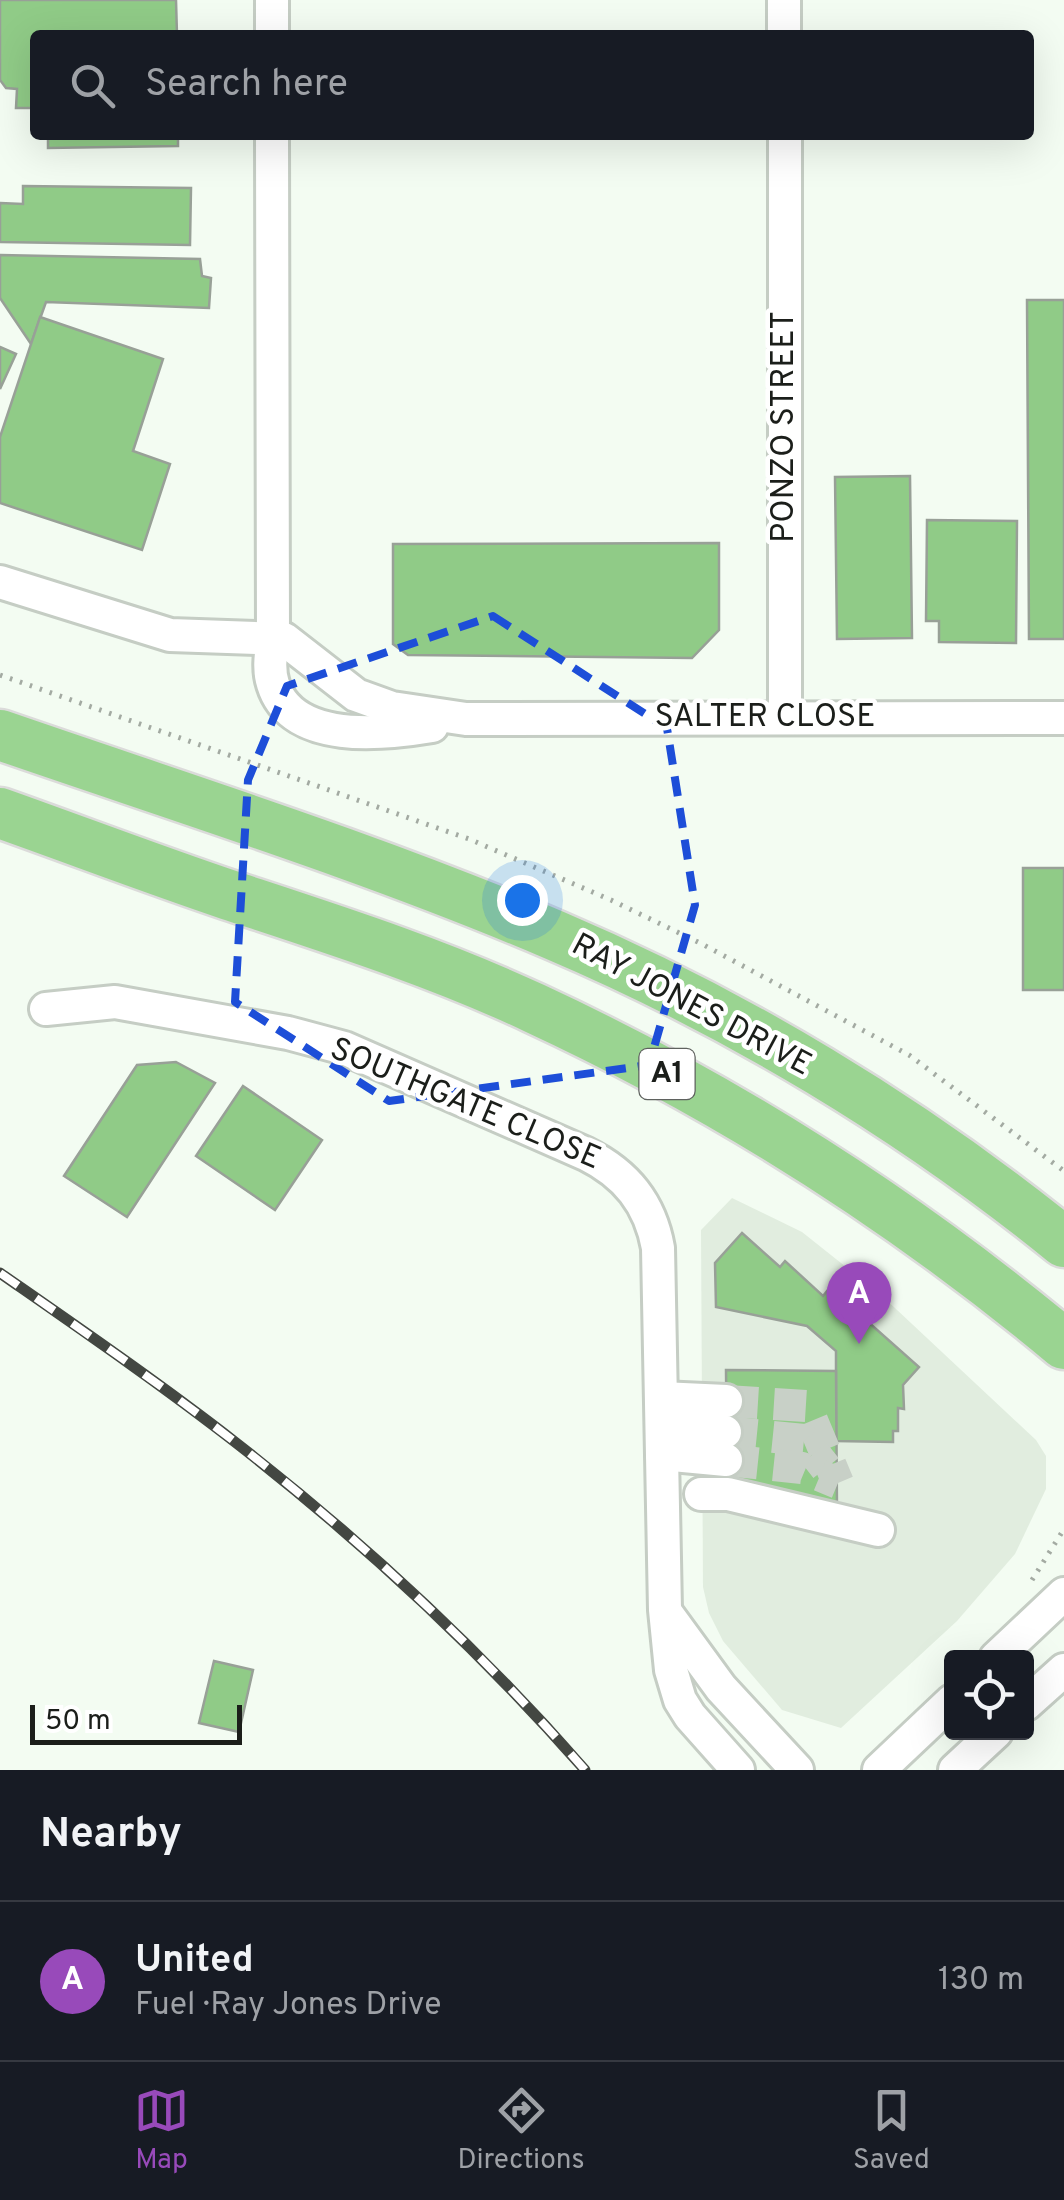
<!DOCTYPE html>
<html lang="en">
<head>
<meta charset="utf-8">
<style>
  body { margin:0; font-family:Overpass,sans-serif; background:#20242c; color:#f1f3f6 }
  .controls { position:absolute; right:30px; bottom:30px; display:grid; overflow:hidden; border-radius:10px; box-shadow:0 10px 40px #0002 }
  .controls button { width:90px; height:90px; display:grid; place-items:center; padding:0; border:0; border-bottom:2px solid #363941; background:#171b24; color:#f1f3f6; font:50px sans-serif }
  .scale { position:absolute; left:30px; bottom:25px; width:212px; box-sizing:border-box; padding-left:10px; border:5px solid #1b1e1a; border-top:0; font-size:28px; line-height:35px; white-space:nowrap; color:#1b1e1a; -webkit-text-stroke:8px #fff; paint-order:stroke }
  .you { position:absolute; left:522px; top:900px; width:35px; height:35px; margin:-25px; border:8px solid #fff; border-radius:50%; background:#1a73e8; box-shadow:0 0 0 15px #1a73e833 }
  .badge { display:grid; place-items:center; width:65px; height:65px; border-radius:50%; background:#984aba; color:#fff; font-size:32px; font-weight:700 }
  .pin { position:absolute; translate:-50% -82px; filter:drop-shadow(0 2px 5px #0008) }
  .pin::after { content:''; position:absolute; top:52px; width:35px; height:30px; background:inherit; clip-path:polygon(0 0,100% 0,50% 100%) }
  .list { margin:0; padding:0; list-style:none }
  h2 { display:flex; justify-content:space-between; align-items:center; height:130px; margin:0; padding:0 40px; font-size:42px }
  h2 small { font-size:32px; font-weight:400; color:#9ea1a6 }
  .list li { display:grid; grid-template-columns:65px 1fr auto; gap:30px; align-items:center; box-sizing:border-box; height:160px; padding:0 40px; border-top:2px solid #363941 }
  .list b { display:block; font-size:38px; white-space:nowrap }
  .list p { margin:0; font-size:32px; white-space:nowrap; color:#9ea1a6 }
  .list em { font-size:32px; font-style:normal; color:#9ea1a6 }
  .icon { flex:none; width:55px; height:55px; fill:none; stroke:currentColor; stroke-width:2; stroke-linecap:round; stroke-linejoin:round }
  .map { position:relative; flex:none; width:1064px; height:1770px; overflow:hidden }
  .search { position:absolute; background:#171b24; box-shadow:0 10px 40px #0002; left:30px; right:30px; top:30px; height:110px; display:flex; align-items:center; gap:25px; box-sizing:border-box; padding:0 35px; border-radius:10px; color:#9ea1a6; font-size:38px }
  .sheet { height:290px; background:#171b24 }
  nav { display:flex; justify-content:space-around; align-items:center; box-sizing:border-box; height:140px; border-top:2px solid #363941; background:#171b24; font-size:28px; color:#9ea1a6 }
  nav a { display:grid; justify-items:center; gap:5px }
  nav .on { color:#984aba }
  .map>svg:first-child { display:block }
</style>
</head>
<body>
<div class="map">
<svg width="1064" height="1770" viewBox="0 0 1064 1770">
  <rect width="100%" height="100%" fill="#f3fcf2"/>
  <polygon fill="#e1eddf" points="732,1198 802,1232 880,1294 1036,1440 1046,1456 1046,1489 1015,1554 957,1621 841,1728 782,1710 723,1641 709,1613 703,1587 701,1230"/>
  <g fill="#90cb87" stroke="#98a097" stroke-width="2.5">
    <polygon points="0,0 176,0 177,35 35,35 35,108 16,108 17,89 6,88 0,80"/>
    <polygon points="48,135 178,135 178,146 48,148"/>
    <polygon points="23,186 191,188 190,245 0,242 0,203 23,204"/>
    <polygon points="0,255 200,259 202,276 211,278 209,308 46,302 31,344 0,298"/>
    <polygon points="1027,300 1064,300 1064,639 1029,639"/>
    <polygon points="40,317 163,359 133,451 170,464 142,550 0,503 0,437"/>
    <polygon points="0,347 16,354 0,389"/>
    <polygon points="910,476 912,638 837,639 835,477"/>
    <polygon points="927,520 1017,521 1016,643 939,642 939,621 926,621"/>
    <polygon points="719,543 719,630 692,658 408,655 393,644 393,544"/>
    <rect x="1023" y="868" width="41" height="122"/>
    <polygon points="176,1062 215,1083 127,1217 64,1176 137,1065"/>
    <polygon points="243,1086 322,1140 275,1210 196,1156"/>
    <polygon points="742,1233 780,1267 785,1261 823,1296 827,1291 846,1308 849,1305 919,1367 903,1385 904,1409 898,1408 898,1431 893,1431 893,1442 836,1441 836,1351 807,1326 716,1307 715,1263"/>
    <polygon points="726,1370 836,1371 837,1509 727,1485"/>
    <polygon points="214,1661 253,1670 239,1732 199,1723"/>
  </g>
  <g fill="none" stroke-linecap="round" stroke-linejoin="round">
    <g stroke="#c8d0c7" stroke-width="32" stroke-dasharray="32 16" stroke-linecap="butt">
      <polyline points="726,1401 806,1406 838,1483"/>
      <polyline points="725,1432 804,1440 826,1468"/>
      <polyline points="726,1460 802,1468 838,1483"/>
    </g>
    <g stroke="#c5cdc4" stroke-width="38">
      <g id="minor">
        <polyline points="272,0 272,35"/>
        <polyline points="784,0 784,35"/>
        <path d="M272,135L273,638C271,653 268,669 273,684C292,745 384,734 432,726"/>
        <polyline points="0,582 170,635 284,639 356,695 392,708 466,719 1064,718"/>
        <polyline points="785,718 785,135"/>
        <path d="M46,1009L115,1002L288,1033L344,1048L586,1154C626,1174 650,1203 658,1248L665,1610L671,1670L680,1700L690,1716L738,1770"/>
        <polyline points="661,1398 726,1401"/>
        <polyline points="662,1426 725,1432"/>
        <polyline points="662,1454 726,1460"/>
        <polyline points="701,1494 728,1494 878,1530"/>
        <polyline points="667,1614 721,1688 797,1770"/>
        <polyline points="996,1658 1064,1594"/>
        <polyline points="1026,1704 1064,1670"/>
        <polyline points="879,1770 952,1701"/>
        <polyline points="955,1770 996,1732"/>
      </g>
    </g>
    <g stroke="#dbdbda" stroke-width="55">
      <g id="highway">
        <path d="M0,735C185,799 374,858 554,935C735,1012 911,1118 1064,1242"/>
        <path d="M0,813C76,840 152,869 229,895C332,929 436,962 534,1008C726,1097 902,1209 1064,1344"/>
      </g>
    </g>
    <g stroke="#a3aaa2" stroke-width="5" stroke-dasharray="2.5 8" stroke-linecap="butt">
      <polyline points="0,675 469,839 611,900 702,944 909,1055 1064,1171"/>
      <polyline points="1032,1580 1064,1529"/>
    </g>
    <use href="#minor" stroke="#fff" stroke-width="32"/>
    <use href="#highway" stroke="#9ad491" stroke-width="50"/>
    <g stroke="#434742" stroke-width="11">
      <path id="rail" d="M0,1273C79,1328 159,1383 235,1442C361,1540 480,1650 585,1770"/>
    </g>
    <use href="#rail" stroke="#fff" stroke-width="8" stroke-dasharray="22" stroke-linecap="butt"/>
  </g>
  <path fill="none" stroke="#1d4ed8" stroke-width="8" stroke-dasharray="20 12" stroke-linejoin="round" d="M493,616L667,728L695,905L649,1065L389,1101L235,1002L248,780L287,686Z"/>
  <g text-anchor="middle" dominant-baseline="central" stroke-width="9" stroke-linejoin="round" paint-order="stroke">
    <rect fill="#fff" stroke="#5f625f" stroke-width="2.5" x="639.5" y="1049" width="55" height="50" rx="8"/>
    <g font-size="30" font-weight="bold" fill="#1b1e1a">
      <text x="667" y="1074">A1</text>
    </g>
    <g font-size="32" fill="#1b1e1a" stroke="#fff">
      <text transform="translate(785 427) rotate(-90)">PONZO STREET</text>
      <text x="765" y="718">SALTER CLOSE</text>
      <text transform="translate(691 1006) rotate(28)">RAY JONES DRIVE</text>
      <text transform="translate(465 1105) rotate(23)">SOUTHGATE CLOSE</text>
    </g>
  </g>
</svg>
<div class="controls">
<button><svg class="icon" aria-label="locate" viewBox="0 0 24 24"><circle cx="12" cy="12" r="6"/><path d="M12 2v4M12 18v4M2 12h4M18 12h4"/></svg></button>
</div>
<div class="scale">50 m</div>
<div class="you"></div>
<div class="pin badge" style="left:859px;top:1344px">A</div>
<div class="search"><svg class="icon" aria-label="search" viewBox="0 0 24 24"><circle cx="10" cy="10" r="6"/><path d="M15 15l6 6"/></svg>Search here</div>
</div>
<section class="sheet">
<h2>Nearby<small></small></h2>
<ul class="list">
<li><span class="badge">A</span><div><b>United</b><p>Fuel · Ray Jones Drive</p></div><em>130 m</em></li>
</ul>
</section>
<nav>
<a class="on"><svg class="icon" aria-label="map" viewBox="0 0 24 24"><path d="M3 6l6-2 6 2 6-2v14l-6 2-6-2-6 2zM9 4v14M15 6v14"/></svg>Map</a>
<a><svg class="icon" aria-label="directions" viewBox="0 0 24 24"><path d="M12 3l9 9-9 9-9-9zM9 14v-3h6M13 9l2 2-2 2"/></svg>Directions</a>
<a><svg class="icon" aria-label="saved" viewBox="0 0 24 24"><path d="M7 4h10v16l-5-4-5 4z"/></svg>Saved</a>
</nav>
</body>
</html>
